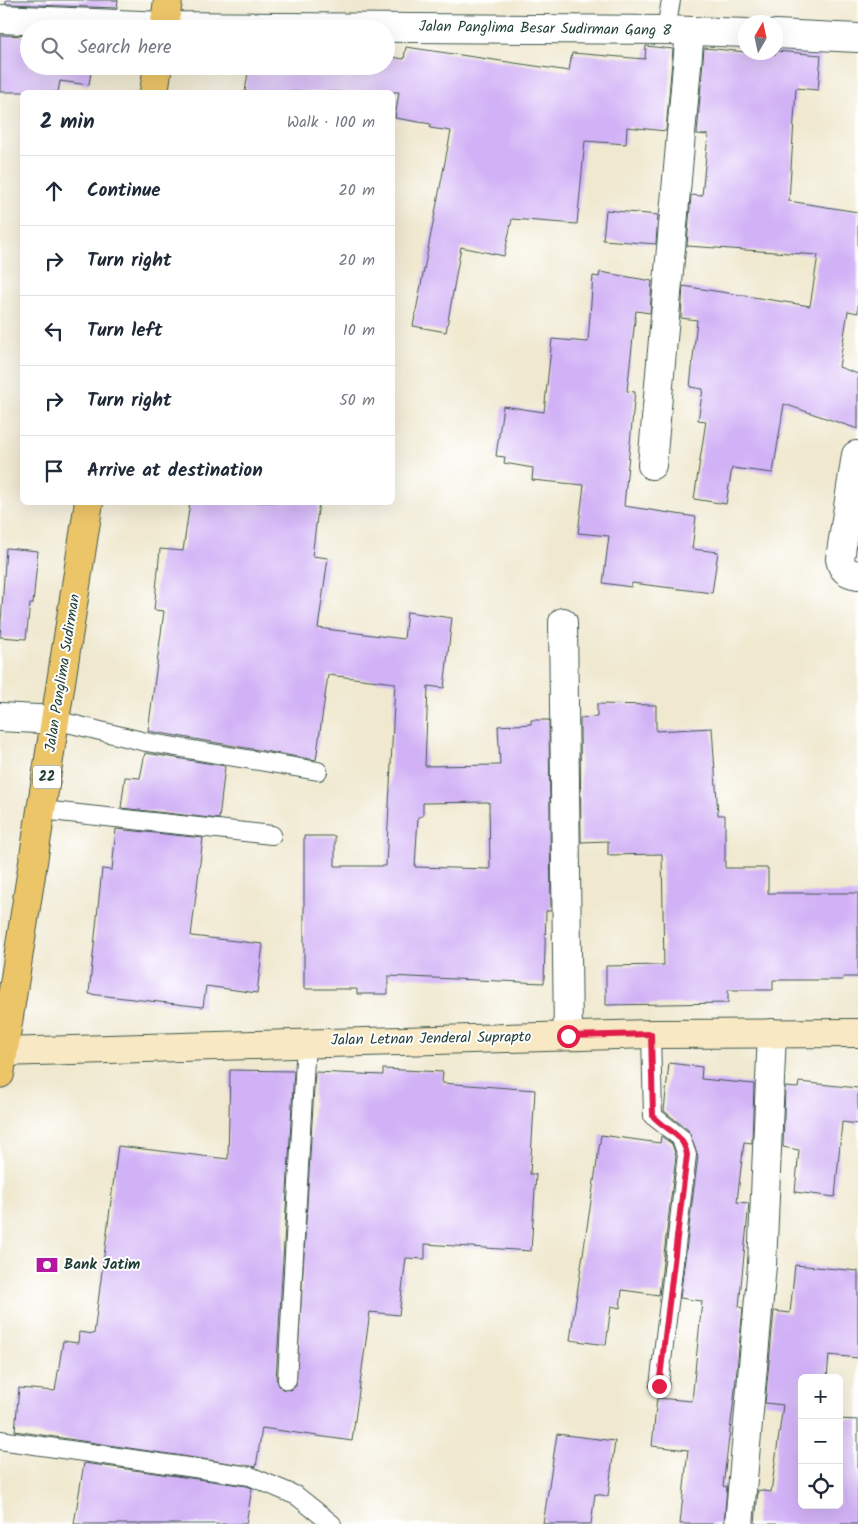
<!DOCTYPE html>
<html lang="en">
<head>
<meta charset="utf-8">
<style>
  body { margin:0; font-family:Kalam,sans-serif; background:#f2f2f3; color:#1f2937 }
  .controls { position:absolute; right:15px; bottom:15px; display:grid; overflow:hidden; border-radius:8px; box-shadow:0 5px 20px #0002 }
  .controls button { width:45px; height:45px; display:grid; place-items:center; padding:0; border:0; border-bottom:1px solid #e0e1e3; background:#fff; color:#1f2937; font:25px sans-serif }
  .compass { position:absolute; left:738px; top:15px; width:45px; height:45px; border-radius:50%; background:#fff; box-shadow:0 5px 20px #0002; rotate:9deg }
  .stop { position:absolute; width:15px; height:15px; margin:-11px; border:4px solid #e11d48; border-radius:50%; background:#fff }
  .stop.end { background:#e11d48; border-color:#fff; box-shadow:0 1px 5px #0008 }
  .list { margin:0; padding:0; list-style:none }
  h2 { display:flex; justify-content:space-between; align-items:center; height:65px; margin:0; padding:0 20px; font-size:21px }
  h2 small { font-size:16px; font-weight:400; color:#747a83 }
  .list li { display:grid; grid-template-columns:32px 1fr auto; gap:15px; align-items:center; box-sizing:border-box; height:70px; padding:0 20px; border-top:1px solid #e0e1e3 }
  .list b { display:block; font-size:19px; white-space:nowrap }
  .list em { font-size:16px; font-style:normal; color:#747a83 }
  .icon { flex:none; width:28px; height:28px; fill:none; stroke:currentColor; stroke-width:2; stroke-linecap:round; stroke-linejoin:round }
  .map { position:relative; flex:none; width:858px; height:1524px; overflow:hidden }
  .search { position:absolute; background:#fff; box-shadow:0 5px 20px #0002; left:20px; top:20px; width:375px; height:55px; display:flex; align-items:center; gap:12px; box-sizing:border-box; padding:0 18px; border-radius:28px; color:#747a83; font-size:19px }
  .panel { position:absolute; background:#fff; box-shadow:0 5px 20px #0002; left:20px; top:90px; width:375px; height:415px; border-radius:8px }
  .map>svg:first-child { display:block }
</style>
</head>
<body>
<div class="map">
<svg width="858" height="1524" viewBox="0 0 858 1524">
  <rect width="100%" height="100%" fill="#fff"/>
  <filter id="ink" filterUnits="userSpaceOnUse"><feTurbulence type="fractalNoise" baseFrequency=".02" numOctaves="2"/><feDisplacementMap in="SourceGraphic" scale="10" xChannelSelector="R" yChannelSelector="G"/><feConvolveMatrix kernelMatrix="1 2 1 2 8 2 1 2 1" color-interpolation-filters="sRGB"/></filter>
  <filter id="wash" filterUnits="userSpaceOnUse"><feTurbulence type="fractalNoise" baseFrequency=".0096" numOctaves="4" result="noise"/><feDisplacementMap in="SourceGraphic" scale="20" xChannelSelector="R" yChannelSelector="G"/><feGaussianBlur stdDeviation="1.12" result="paint"/><feColorMatrix in="noise" values="0 0 0 0 0 0 0 0 0 0 0 0 0 0 0 0 0 1.4 0 .05"/><feComposite in="paint" operator="in"/></filter>
  <g filter="url(#wash)">
    <rect width="100%" height="100%" fill="#f0e9d0"/>
    <g id="blocks">
      <g fill="#d2b2f6" fill-rule="evenodd">
        <polygon points="6,0 118,0 117,8 6,4"/>
        <polygon points="0,35 29,36 29,66 92,66 89,85 60,81 58,92 0,92"/>
        <polygon points="646,46 673,49 666,131 627,127 626,144 585,141 577,224 512,219 504,256 461,247 446,332 413,326 451,131 430,128 431,124 395,118 399,92 245,92 249,66 386,66 386,56 404,59 406,47 569,71 572,53 645,59"/>
        <polygon points="704,48 746,52 776,54 776,51 821,55 818,90 796,88 789,201 858,212 858,313 848,311 839,367 858,374 858,429 784,404 773,473 732,468 726,504 694,499 706,421 698,420 703,389 690,387 697,320 681,318 683,286 810,306 818,255 687,246 691,195 702,196 708,135 697,134"/>
        <polygon points="606,210 658,215 656,244 603,240"/>
        <polygon points="600,272 652,281 650,313 636,311 627,391 635,392 624,506 696,517 692,549 718,552 712,593 632,583 631,587 603,583 609,536 578,533 584,485 532,480 533,468 504,463 505,457 496,456 503,406 544,412 552,339 588,342 593,276 599,277"/>
        <path d="M190,502H319L312,556L328,558L318,628L404,639L407,612L452,618L444,688L428,686L425,766L500,765L498,726L531,724V720H549L551,911H546L544,983L388,976V994H357V989H304V836H335V866H386L395,683L328,675L316,760L148,731L164,611L154,610L160,549L183,551ZM489,802L490,869L415,867L418,817L423,816V803Z"/>
        <polygon points="6,548 38,551 33,604 30,604 26,639 0,637"/>
        <polygon points="597,704 656,705 656,731 712,728 718,815 725,815 725,868 768,868 768,893 858,893 858,977 843,977 843,980 773,980 773,990 728,990 728,1003 606,1005 606,966 664,965 662,854 608,855 608,841 581,842 580,718 597,717"/>
        <polygon points="145,753 225,766 219,819 121,808 125,777 140,778"/>
        <polygon points="116,829 203,838 191,936 263,944 257,993 206,986 203,1007 89,994 102,869 112,870"/>
        <polygon points="669,1063 702,1067 701,1079 754,1084 752,1143 744,1142 737,1202 749,1203 739,1307 743,1308 734,1399 723,1486 727,1487 724,1524 680,1524 688,1450 652,1446 657,1398 692,1401 702,1301 680,1298 698,1156 688,1130 664,1111"/>
        <polygon points="383,1069 443,1072 442,1083 535,1090 530,1174 536,1174 531,1251 425,1244 425,1259 406,1258 399,1315 370,1312 352,1441 262,1428 256,1467 15,1431 19,1388 55,1391 63,1341 78,1343 79,1332 94,1334 118,1146 228,1159 230,1070 294,1071 276,1379 282,1389 291,1390 296,1386 315,1072 383,1075"/>
        <polygon points="799,1082 858,1088 858,1124 842,1122 835,1197 795,1192 799,1150 783,1147 785,1087 798,1088"/>
        <polygon points="601,1135 660,1143 661,1136 672,1144 676,1156 659,1295 622,1290 620,1308 611,1306 606,1345 570,1340"/>
        <polygon points="795,1265 858,1271 858,1358 829,1355 827,1378 802,1378 802,1505 839,1505 839,1419 858,1420 858,1524 755,1524 758,1490 771,1492 783,1405 765,1403 774,1311 790,1313"/>
        <polygon points="557,1434 615,1441 608,1496 595,1494 591,1524 543,1524"/>
        <polygon points="84,1463 247,1486 252,1488 246,1524 74,1524"/>
      </g>
    </g>
  </g>
  <g filter="url(#ink)">
    <use href="#blocks" fill-opacity="0" stroke="#3e574b" stroke-width="1"/>
    <g fill="none" stroke-linecap="round" stroke-linejoin="round">
      <g stroke="#3e574b" stroke-width="20">
        <g id="lane">
          <polyline points="666,30 671,0"/>
          <polyline points="55,720 146,742 318,771"/>
          <polyline points="42,810 272,835"/>
          <polyline points="651,1034 653,1116 681,1138 687,1155 659,1386"/>
          <polyline points="287,1380 306,1042"/>
          <polyline points="0,1440 250,1476 297,1496 332,1524"/>
        </g>
      </g>
      <g stroke="#3e574b" stroke-width="30">
        <g id="street">
          <polyline points="0,19 164,26 666,30 746,33"/>
          <polyline points="776,34 858,38"/>
          <path d="M856,455L840,559C842,570 847,573 858,575"/>
          <polyline points="652,465 690,31"/>
          <polyline points="563,622 568,1036"/>
          <polyline points="0,717 55,720"/>
          <polyline points="739,1524 762,1265 772,1033"/>
        </g>
      </g>
      <g stroke="#3e574b" stroke-width="30">
        <polyline id="secondary" points="0,1052 651,1034 858,1033"/>
      </g>
      <g stroke="#3e574b" stroke-width="30">
        <g id="highway">
          <polyline points="164,29 168,0"/>
          <polyline points="154,92 158,66"/>
          <polyline points="0,1074 89,502"/>
        </g>
      </g>
      <use href="#lane" stroke="#fff" stroke-width="18"/>
      <use href="#street" stroke="#fff" stroke-width="28"/>
      <use href="#secondary" stroke="#f8e8c3" stroke-width="28"/>
      <use href="#highway" stroke="#edc569" stroke-width="28"/>
    </g>
  </g>
  <g fill="none" stroke-linecap="round" stroke-linejoin="round" filter="url(#ink)">
    <path stroke="#e11d48" stroke-width="6" d="M568,1036L651,1034L653,1116C667,1131 684,1134 687,1155L659,1386"/>
  </g>
  <defs>
    <g id="bank-bare" transform="scale(1.725)"><path d="M-6-4H6V4H-6ZM0-2.3a2.3 2.3 0 1 0 0 4.6a2.3 2.3 0 1 0 0-4.6Z" fill="#b5179e" stroke="#fff" stroke-width="2.5" paint-order="stroke"/></g>
  </defs>
  <g fill-rule="evenodd">
    <use href="#bank-bare" x="47" y="1265"/>
  </g>
  <g text-anchor="middle" dominant-baseline="central" stroke-width="4" stroke-linejoin="round" paint-order="stroke">
    <rect fill="#fff" stroke="#627771" stroke-width="1" x="33" y="765.5" width="28" height="23" rx="4"/>
    <g font-size="14" font-weight="bold" fill="#1f3d34">
      <text x="47" y="777">22</text>
    </g>
    <g font-size="15" fill="#1f3d34" stroke="#fff">
      <text transform="translate(545 29) rotate(1)">Jalan Panglima Besar Sudirman Gang 8</text>
      <text transform="translate(63 673) rotate(-81)">Jalan Panglima Sudirman</text>
      <text transform="translate(431 1039) rotate(-1)">Jalan Letnan Jenderal Suprapto</text>
    </g>
    <g font-size="15" font-weight="bold" fill="#1f3d34" stroke="#fff" text-anchor="start">
      <text x="64" y="1265">Bank Jatim</text>
    </g>
  </g>
</svg>
<div class="controls">
<button>+</button>
<button>−</button>
<button><svg class="icon" aria-label="locate" viewBox="0 0 24 24"><circle cx="12" cy="12" r="6"/><path d="M12 2v4M12 18v4M2 12h4M18 12h4"/></svg></button>
</div>
<svg class="compass" viewBox="-18 -18 36 36"><path d="M0-13l5 13h-10z" fill="#e53935"/><path d="M0 13l5-13h-10z" fill="#747a83"/></svg>
<div class="stop" style="left:568px;top:1036px"></div>
<div class="stop end" style="left:659px;top:1386px"></div>
<div class="search"><svg class="icon" aria-label="search" viewBox="0 0 24 24"><circle cx="10" cy="10" r="6"/><path d="M15 15l6 6"/></svg>Search here</div>
<section class="panel">
<h2>2 min<small>Walk · 100 m</small></h2>
<ul class="list">
<li><svg class="icon" aria-label="ahead" viewBox="0 0 24 24"><path d="M12 20V5M6 11l6-6 6 6"/></svg><div><b>Continue</b></div><em>20 m</em></li>
<li><svg class="icon" aria-label="right" viewBox="0 0 24 24"><path d="M7 20v-9h11M14 6l5 5-5 5"/></svg><div><b>Turn right</b></div><em>20 m</em></li>
<li><svg class="icon" aria-label="left" viewBox="0 0 24 24"><path d="M17 20v-9H6M10 6l-5 5 5 5"/></svg><div><b>Turn left</b></div><em>10 m</em></li>
<li><svg class="icon" aria-label="right" viewBox="0 0 24 24"><path d="M7 20v-9h11M14 6l5 5-5 5"/></svg><div><b>Turn right</b></div><em>50 m</em></li>
<li><svg class="icon" aria-label="arrive" viewBox="0 0 24 24"><path d="M6 21V4h12l-3 4 3 4H6"/></svg><div><b>Arrive at destination</b></div></li>
</ul>
</section>
</div>
</body>
</html>
